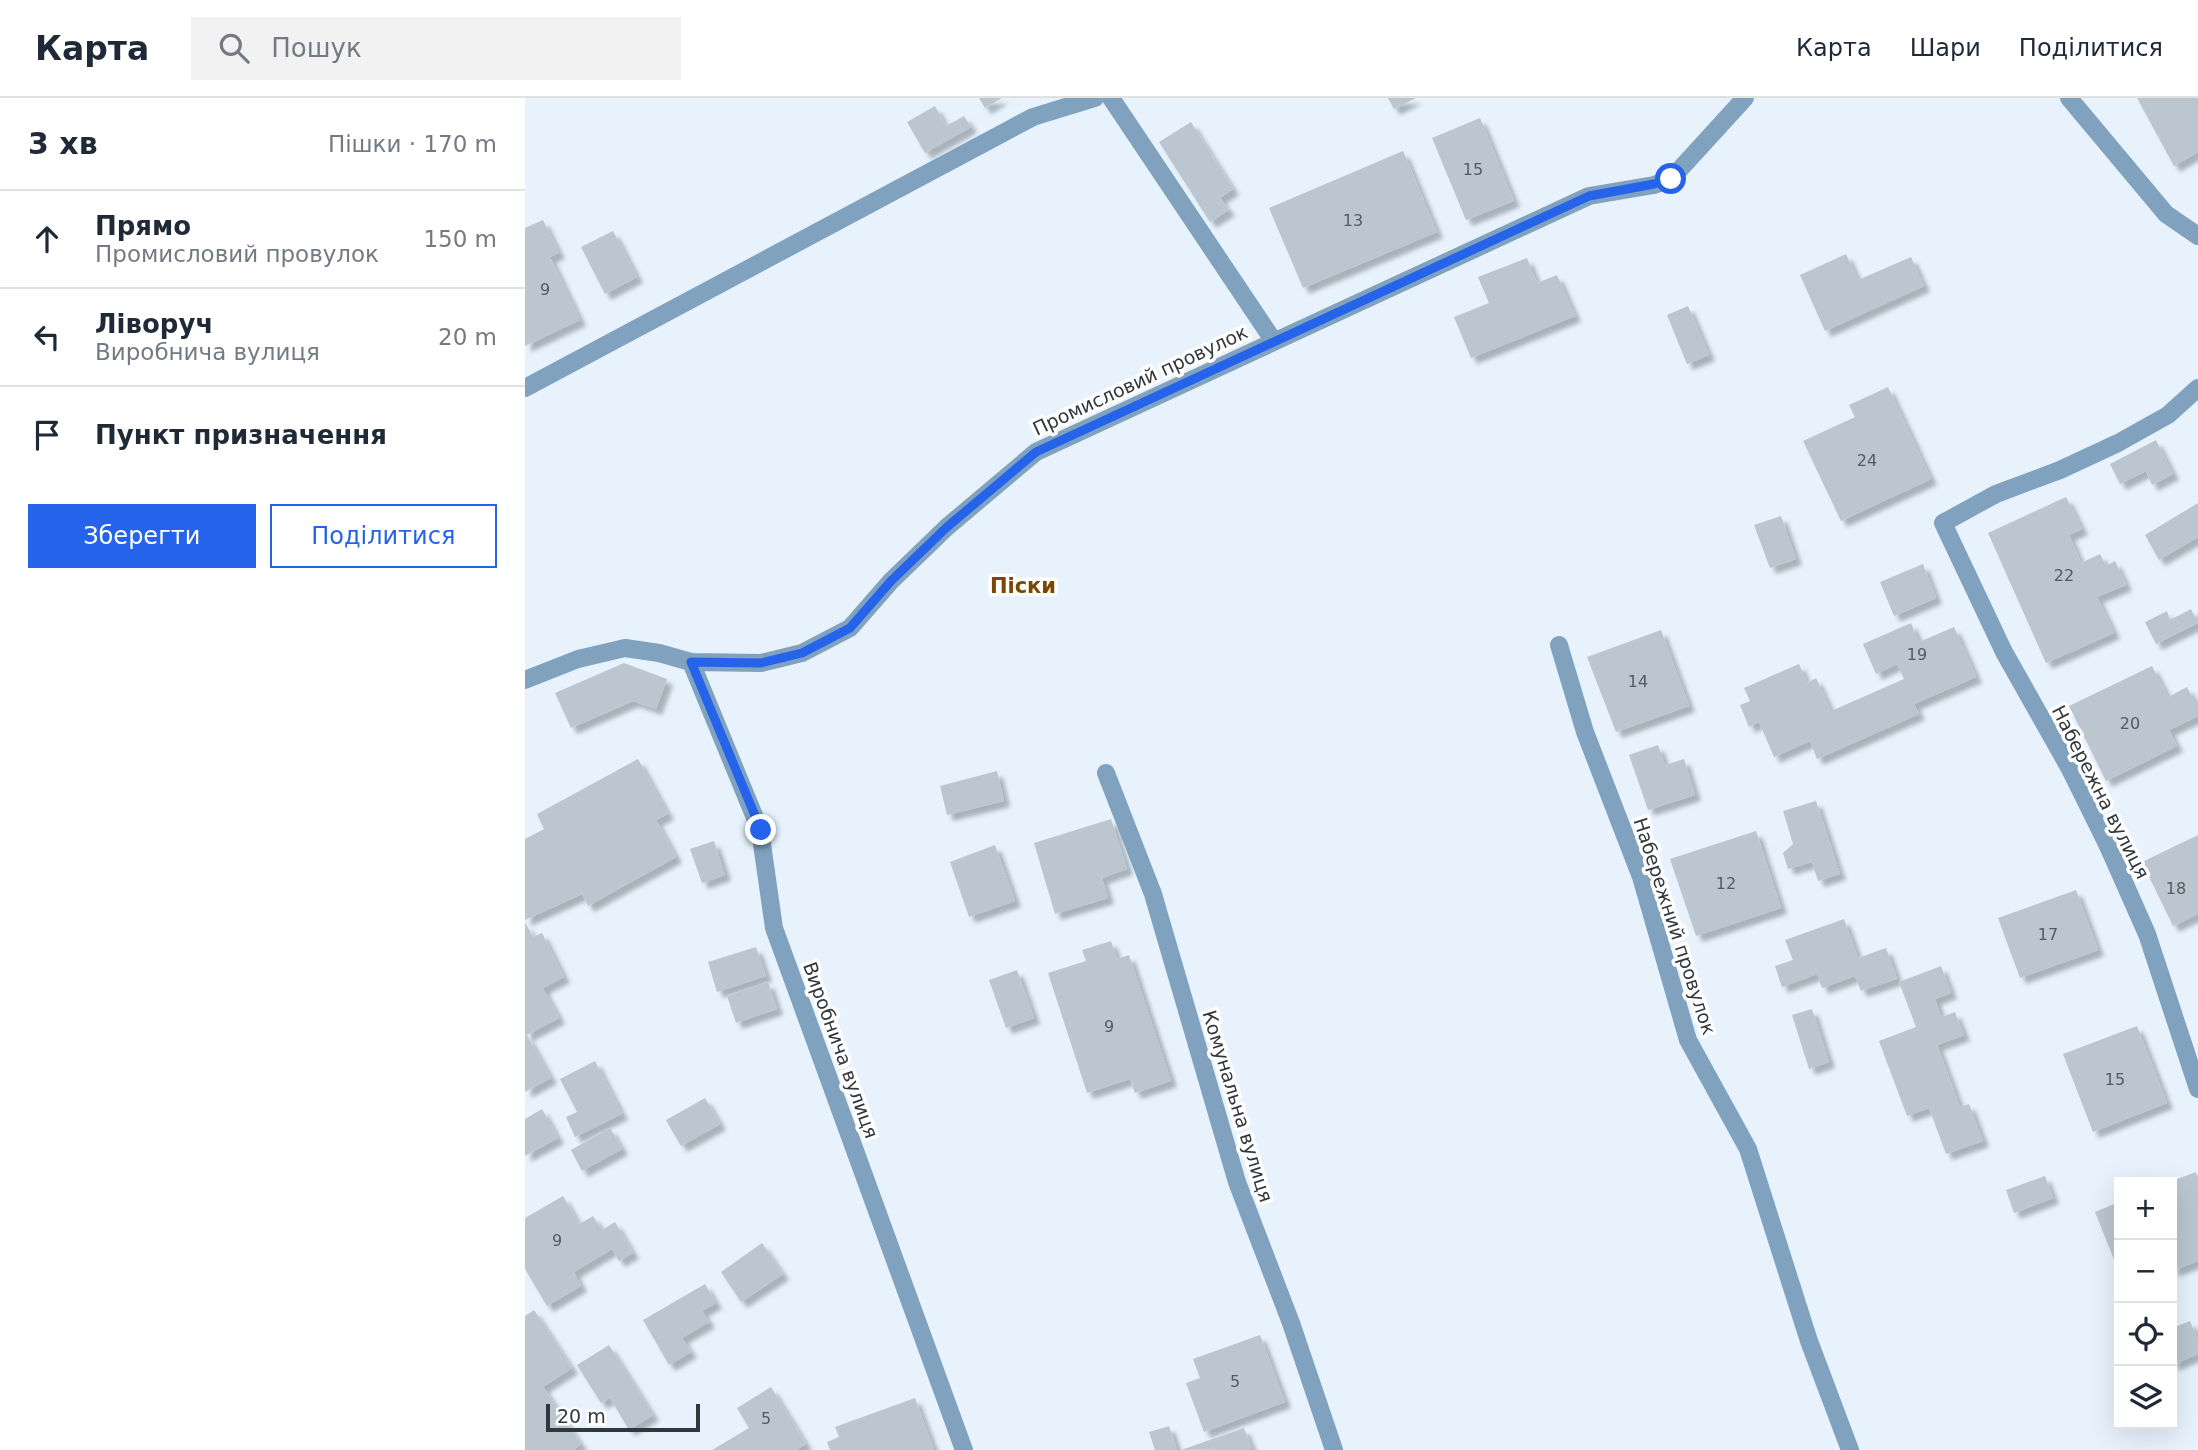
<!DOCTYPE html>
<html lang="uk">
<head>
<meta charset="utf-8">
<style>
  body { margin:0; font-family:"DejaVu Sans",sans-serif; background:#f2f2f3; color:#1f2937 }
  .controls { position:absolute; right:21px; bottom:21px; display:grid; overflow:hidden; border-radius:0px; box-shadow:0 7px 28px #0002 }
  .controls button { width:63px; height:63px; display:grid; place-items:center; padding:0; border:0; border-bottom:2px solid #e0e1e3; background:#fff; color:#1f2937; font:35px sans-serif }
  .scale { position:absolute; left:21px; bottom:18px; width:154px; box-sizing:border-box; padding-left:7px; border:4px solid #32373b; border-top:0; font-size:19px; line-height:24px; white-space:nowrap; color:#32373b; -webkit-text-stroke:5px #fefefe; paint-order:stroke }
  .stop { position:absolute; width:21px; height:21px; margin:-16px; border:5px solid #2563eb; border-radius:50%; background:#fff }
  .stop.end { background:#2563eb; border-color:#fff; box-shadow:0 2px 7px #0008 }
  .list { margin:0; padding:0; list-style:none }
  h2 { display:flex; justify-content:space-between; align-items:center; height:91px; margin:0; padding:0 28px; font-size:30px }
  h2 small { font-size:23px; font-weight:400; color:#747a83 }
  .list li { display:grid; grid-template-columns:46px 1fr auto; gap:21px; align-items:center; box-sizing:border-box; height:98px; padding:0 28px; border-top:2px solid #e0e1e3 }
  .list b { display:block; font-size:26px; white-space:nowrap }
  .list p { margin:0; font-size:23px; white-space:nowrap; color:#747a83 }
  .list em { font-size:23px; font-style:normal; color:#747a83 }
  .actions { display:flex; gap:14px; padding:21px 28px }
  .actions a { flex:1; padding:16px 0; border:2px solid #2563eb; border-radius:0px; text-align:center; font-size:24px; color:#2563eb }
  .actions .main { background:#2563eb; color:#fff }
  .icon { flex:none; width:38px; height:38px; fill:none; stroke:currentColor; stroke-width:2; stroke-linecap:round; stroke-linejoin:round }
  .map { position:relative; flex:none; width:1673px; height:1352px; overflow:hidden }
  header { display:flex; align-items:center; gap:42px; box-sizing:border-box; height:98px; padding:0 35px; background:#fff; border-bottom:2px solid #e0e1e3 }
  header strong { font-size:33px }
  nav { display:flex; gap:38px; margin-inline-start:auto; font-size:24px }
  .search { width:490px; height:63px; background:#f2f2f3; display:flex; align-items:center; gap:18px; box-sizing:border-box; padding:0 24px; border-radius:0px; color:#747a83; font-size:26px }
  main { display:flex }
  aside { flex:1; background:#fff }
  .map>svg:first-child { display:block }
</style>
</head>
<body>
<header>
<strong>Карта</strong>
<div class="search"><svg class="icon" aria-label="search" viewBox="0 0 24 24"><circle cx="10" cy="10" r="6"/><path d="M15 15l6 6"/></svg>Пошук</div>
<nav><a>Карта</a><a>Шари</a><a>Поділитися</a></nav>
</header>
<main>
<aside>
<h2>3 хв<small>Пішки · 170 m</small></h2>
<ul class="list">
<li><svg class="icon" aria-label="ahead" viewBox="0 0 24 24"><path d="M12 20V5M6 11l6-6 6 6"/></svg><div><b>Прямо</b><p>Промисловий провулок</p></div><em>150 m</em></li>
<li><svg class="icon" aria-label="left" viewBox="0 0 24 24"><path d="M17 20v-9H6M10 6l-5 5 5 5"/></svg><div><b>Ліворуч</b><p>Виробнича вулиця</p></div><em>20 m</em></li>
<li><svg class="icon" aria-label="arrive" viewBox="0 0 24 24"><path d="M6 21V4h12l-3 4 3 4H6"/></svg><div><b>Пункт призначення</b></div></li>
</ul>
<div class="actions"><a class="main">Зберегти</a><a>Поділитися</a></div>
</aside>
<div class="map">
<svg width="1673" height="1352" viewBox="0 0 1673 1352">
  <defs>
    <filter id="shadow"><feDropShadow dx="6" dy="6" stdDeviation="2" flood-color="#0004"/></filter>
  </defs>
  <rect width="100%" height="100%" fill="#e7f2fd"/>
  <g fill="#bbc6d0" filter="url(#shadow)">
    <polygon points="454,0 477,0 460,10"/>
    <polygon points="863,0 891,0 869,11"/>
    <polygon points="1612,0 1673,0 1673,54 1649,68"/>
    <polygon points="410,8 421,28 439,18 446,29 400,55 382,24"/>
    <polygon points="955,20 989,103 941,122 907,40"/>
    <polygon points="666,24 708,91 695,100 704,112 685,124 634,44"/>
    <polygon points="878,53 912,134 778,190 744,110"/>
    <polygon points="18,122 34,155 25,159 55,222 0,248 0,130"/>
    <polygon points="88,133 112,179 80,196 56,149"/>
    <polygon points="1321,156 1333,182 1386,159 1399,188 1300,233 1275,177"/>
    <polygon points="1002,160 1012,185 1032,177 1050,218 946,260 929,219 964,205 953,179"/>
    <polygon points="1163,208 1184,257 1162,266 1142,217"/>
    <polygon points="1363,289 1406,381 1316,423 1278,343 1330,319 1324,307"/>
    <polygon points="1631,342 1648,376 1627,387 1621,373 1595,386 1585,366"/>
    <polygon points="1541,399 1557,431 1544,437 1556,465 1575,456 1581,468 1590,463 1601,487 1572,499 1589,535 1521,565 1463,435"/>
    <polygon points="1673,405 1673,439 1634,462 1620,437"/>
    <polygon points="1256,418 1271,461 1245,470 1229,427"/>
    <polygon points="1398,466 1411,500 1369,518 1355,484"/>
    <polygon points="1666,511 1673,525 1631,546 1620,524 1642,513 1645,522"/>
    <polygon points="1386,525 1394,544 1429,529 1451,579 1389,606 1394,616 1292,661 1285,643 1249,659 1234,624 1224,629 1215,607 1225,603 1219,590 1274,566 1282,585 1291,580 1306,613 1379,581 1372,566 1351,576 1338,546"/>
    <polygon points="1136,532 1164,608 1091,634 1062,559"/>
    <polygon points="99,565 142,581 131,611 108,603 46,630 30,595"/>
    <polygon points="1627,568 1643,599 1662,589 1673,611 1673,618 1644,632 1652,648 1581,683 1544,608"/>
    <polygon points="1133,647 1140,667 1159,661 1170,697 1123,712 1104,657"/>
    <polygon points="113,661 143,716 131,722 151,759 63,808 57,796 0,822 0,741 19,731 12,716"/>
    <polygon points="472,673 479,703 422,717 415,688"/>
    <polygon points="1291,703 1315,776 1293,783 1287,764 1263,771 1258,755 1268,746 1258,713"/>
    <polygon points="586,721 602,771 577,780 583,800 530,816 509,745"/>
    <polygon points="1231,733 1256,810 1171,838 1145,761"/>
    <polygon points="1673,737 1673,816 1648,828 1617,764"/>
    <polygon points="189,743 200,777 177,785 165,751"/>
    <polygon points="470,747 490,803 444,819 425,764"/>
    <polygon points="1551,792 1573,852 1495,880 1473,820"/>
    <polygon points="1319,821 1333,860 1361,850 1372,881 1336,893 1330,878 1297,890 1292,876 1257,889 1250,868 1268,862 1260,842"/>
    <polygon points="0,824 8,839 17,835 39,879 18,890 34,920 2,937 26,980 0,994"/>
    <polygon points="586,843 592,861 604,857 646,983 610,995 605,981 562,995 523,875 561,863 557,852"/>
    <polygon points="231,849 241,878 192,894 183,864"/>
    <polygon points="1416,868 1426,895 1410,901 1416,919 1430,914 1439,937 1412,947 1435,1009 1444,1006 1458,1043 1421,1056 1404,1010 1382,1018 1354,943 1391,929 1374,884"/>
    <polygon points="492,872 509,920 481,930 464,882"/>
    <polygon points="243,884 252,911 211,925 202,898"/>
    <polygon points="1287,911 1304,964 1284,971 1267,917"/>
    <polygon points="1612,928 1642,1005 1568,1034 1538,956"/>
    <polygon points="70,963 97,1016 50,1039 41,1019 52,1014 35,981"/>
    <polygon points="180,1000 195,1026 156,1048 141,1022"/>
    <polygon points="17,1011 33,1040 0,1058 0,1021"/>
    <polygon points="85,1030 97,1051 57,1073 46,1052"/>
    <polygon points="1671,1074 1673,1079 1673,1163 1647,1173 1647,1083"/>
    <polygon points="1520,1078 1528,1100 1489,1115 1481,1092"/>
    <polygon points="38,1098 54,1126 68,1118 77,1132 90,1124 108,1155 94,1163 87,1151 49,1174 56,1188 22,1208 0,1171 0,1120"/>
    <polygon points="1594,1104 1594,1174 1570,1114"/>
    <polygon points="237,1145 258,1176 216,1204 196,1174"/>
    <polygon points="180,1186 191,1205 177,1213 184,1224 157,1240 166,1254 144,1267 118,1222"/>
    <polygon points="9,1212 47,1270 18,1289 56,1346 48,1352 0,1352 0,1218"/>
    <polygon points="1665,1223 1673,1243 1673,1256 1647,1267 1647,1230"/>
    <polygon points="735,1237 760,1304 679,1334 661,1285 675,1280 668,1261"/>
    <polygon points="84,1247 128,1317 104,1332 85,1300 76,1305 52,1267"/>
    <polygon points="246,1289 281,1346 271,1352 187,1352 224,1330 212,1310"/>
    <polygon points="390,1300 409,1352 305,1352 302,1344 314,1339 310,1329"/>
    <polygon points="644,1328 652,1352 630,1352 624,1334"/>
    <polygon points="719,1330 727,1351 656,1352"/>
  </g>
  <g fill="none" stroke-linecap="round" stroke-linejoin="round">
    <g stroke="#80a2be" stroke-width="18">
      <polyline points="586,0 748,242"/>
      <polyline points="1544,0 1641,116 1673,138"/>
      <polyline points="0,290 508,19 570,0"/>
      <polyline points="1673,290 1643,317 1593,345 1535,372 1471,396 1418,425 1479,554 1545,671 1583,748 1622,836 1673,991"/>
      <polyline points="1034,547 1060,634 1116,779 1163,942 1223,1051 1284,1243 1325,1352"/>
      <polyline points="166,564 235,732 249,830 439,1352"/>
      <polyline points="0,582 53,561 100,550 134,555 166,564 236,565 277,555 325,530 366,483 422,429 511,354 1064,98 1129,87 1146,81 1220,0"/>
      <polyline points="581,675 628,796 712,1084 766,1225 809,1352"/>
    </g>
  </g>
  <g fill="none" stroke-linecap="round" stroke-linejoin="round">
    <polyline stroke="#2563eb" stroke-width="9" points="236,732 166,564 236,565 277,555 325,530 366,483 422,429 511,354 1064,98 1129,86 1146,81"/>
  </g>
  <g text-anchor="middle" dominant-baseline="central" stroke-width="7" stroke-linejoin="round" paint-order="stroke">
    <g font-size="16" fill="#545b60">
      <text x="948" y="71">15</text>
      <text x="828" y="122">13</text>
      <text x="20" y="191">9</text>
      <text x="1342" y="362">24</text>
      <text x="1539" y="477">22</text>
      <text x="1392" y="556">19</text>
      <text x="1113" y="583">14</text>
      <text x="1605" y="625">20</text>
      <text x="1201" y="785">12</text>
      <text x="1651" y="790">18</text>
      <text x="1523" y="836">17</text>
      <text x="584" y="928">9</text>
      <text x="1590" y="981">15</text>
      <text x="32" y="1142">9</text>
      <text x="710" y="1283">5</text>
      <text x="241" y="1320">5</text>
    </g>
    <g font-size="19" fill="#32373b" stroke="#fefefe">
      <text transform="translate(615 282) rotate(-25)">Промисловий провулок</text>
      <text transform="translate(1576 694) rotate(63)">Набережна вулиця</text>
      <text transform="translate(1150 828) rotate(72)">Набережний провулок</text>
      <text transform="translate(316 952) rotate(70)">Виробнича вулиця</text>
      <text transform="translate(713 1008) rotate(73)">Комунальна вулиця</text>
    </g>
    <g font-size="21" font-weight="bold" fill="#7a4602" stroke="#fefefe">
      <text x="498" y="488">Піски</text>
    </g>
  </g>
</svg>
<div class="controls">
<button>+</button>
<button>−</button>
<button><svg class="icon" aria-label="locate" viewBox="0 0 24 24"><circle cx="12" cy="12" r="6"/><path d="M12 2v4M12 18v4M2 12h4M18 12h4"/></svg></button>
<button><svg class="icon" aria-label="layers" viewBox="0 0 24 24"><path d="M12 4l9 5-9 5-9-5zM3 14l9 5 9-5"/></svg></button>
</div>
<div class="scale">20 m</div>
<div class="stop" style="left:1146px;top:81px"></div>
<div class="stop end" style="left:236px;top:732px"></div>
</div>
</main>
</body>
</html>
